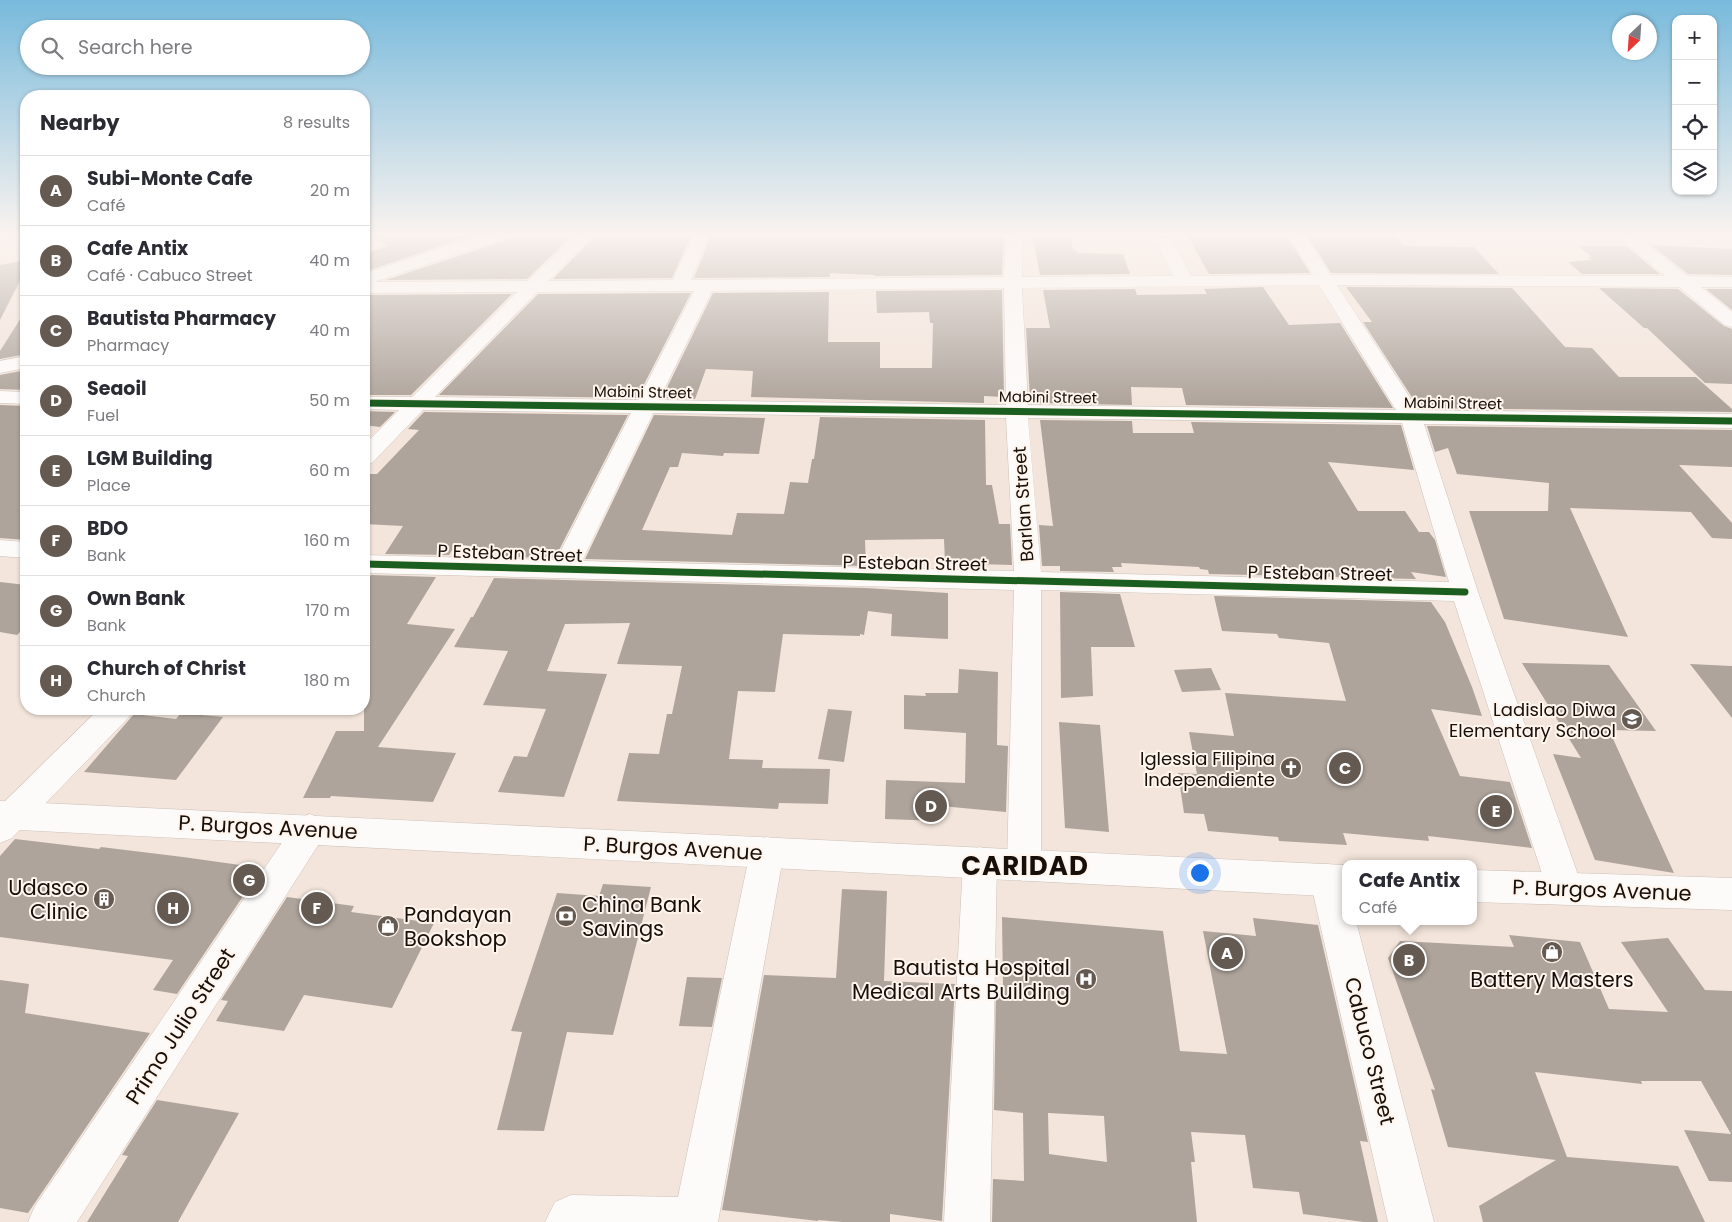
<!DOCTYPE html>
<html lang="en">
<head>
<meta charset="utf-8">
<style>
  body { margin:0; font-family:Poppins,sans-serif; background:#f7f7f7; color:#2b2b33 }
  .controls { position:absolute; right:15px; top:15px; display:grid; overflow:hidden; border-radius:10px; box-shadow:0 1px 4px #0004 }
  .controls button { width:45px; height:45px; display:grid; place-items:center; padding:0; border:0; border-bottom:1px solid #e1e1e2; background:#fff; color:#2b2b33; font:25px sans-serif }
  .compass { position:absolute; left:1612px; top:15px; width:45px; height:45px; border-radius:50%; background:#fff; box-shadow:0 1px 4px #0004; rotate:205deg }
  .you { position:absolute; left:1199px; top:872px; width:18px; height:18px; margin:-12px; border:4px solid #fff; border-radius:50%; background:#1a73e8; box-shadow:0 0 0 8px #1a73e833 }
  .badge { display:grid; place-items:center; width:32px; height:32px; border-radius:50%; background:#645a52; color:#fff; font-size:16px; font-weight:700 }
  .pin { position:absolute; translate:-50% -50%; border:2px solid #fff; box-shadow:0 1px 5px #0006 }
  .popup { position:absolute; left:1342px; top:860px; width:135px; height:65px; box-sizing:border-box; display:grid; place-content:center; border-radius:10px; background:#fff; filter:drop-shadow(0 1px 4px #0005); font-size:16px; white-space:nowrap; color:#7c7c81 }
  .popup b { font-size:19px; color:#2b2b33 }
  .popup::after { content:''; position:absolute; left:50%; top:100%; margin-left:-10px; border:10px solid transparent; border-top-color:#fff }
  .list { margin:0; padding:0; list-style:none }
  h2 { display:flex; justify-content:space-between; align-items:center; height:65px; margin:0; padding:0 20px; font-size:21px }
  h2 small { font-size:16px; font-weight:400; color:#7c7c81 }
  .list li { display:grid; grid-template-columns:32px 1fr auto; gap:15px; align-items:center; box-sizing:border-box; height:70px; padding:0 20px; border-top:1px solid #e1e1e2 }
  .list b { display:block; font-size:19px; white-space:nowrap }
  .list p { margin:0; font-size:16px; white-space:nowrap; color:#7c7c81 }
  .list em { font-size:16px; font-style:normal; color:#7c7c81 }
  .icon { flex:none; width:28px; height:28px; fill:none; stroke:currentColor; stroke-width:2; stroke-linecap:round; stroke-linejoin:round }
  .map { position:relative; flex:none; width:1732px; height:1222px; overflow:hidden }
  .search { position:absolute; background:#fff; box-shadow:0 1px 4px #0004; left:20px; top:20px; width:350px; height:55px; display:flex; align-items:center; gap:12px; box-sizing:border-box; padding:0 18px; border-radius:28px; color:#7c7c81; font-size:19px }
  .panel { position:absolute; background:#fff; box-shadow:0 1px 4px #0004; left:20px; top:90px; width:350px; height:625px; border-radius:20px }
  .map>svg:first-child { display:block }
</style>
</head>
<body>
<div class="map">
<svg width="1732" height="1222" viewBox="0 0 1732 1222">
  <rect width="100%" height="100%" fill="#f3e5db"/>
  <g fill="#aea49c" fill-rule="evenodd">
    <polygon points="369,233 478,233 364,272 364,254 387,246"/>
    <polygon points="513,233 575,233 527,279 386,280 510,239"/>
    <polygon points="598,233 652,236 691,236 672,278 553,279"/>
    <polygon points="886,233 1004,233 1002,275 875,276 874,275 830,273 830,277 694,278 711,236 714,234"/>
    <polygon points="1032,233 1070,233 1073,250 1077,250 1077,253 1123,254 1130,274 1040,275"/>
    <polygon points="1186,233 1285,233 1310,273 1209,274"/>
    <polygon points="1306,233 1393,233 1404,246 1474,247 1499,274 1331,273"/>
    <polygon points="1651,245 1732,249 1732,275 1688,274"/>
    <polygon points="1578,246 1626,246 1660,274 1582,274 1568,262 1592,260 1588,257 1592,257"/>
    <polygon points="26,260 26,269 0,320 0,265"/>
    <polygon points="1263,287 1289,325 1340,323 1393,408 1186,405 1182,388 1131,387 1132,405 1038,403 1037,399 1030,399 1026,328 1050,328 1043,290 1135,289 1137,295 1207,294 1204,289"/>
    <polygon points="1346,287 1512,288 1565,347 1592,348 1619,377 1696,377 1732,409 1732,412 1419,408 1363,322 1372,322"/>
    <polygon points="1599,288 1678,289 1724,326 1732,329 1732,384 1705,383 1647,328 1644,328"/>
    <polygon points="1706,289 1732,289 1732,310"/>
    <polygon points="1002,290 1004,397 984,396 984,403 751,397 753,371 706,369 695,399 662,398 713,293 829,292 828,342 880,342 880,368 932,368 933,323 930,323 929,312 877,313 876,291"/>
    <polygon points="691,293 637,398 439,395 538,294"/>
    <polygon points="512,294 411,395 364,395 364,295"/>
    <polygon points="26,310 26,354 0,359 0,351"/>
    <polygon points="26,370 26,390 0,389 0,375"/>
    <polygon points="0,405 26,406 26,540 0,538"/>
    <polygon points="364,411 395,412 380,427 364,425"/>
    <polygon points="424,412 628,415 555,558 504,557 506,551 456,544 449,555 385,554 403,526 364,524 364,474 377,474 419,430 408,429"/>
    <polygon points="654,415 765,418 759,454 724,453 723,456 682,453 678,467 670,467 642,530 732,535 737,513 784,514 790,482 808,483 812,459 814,459 820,417 985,420 986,485 992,485 999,524 1010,524 1012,565 945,563 944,539 865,540 866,566 585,559"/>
    <polygon points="1040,420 1132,421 1133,433 1194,433 1191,422 1401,425 1414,470 1328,462 1358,511 1405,511 1419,532 1429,532 1435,540 1446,577 1411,572 1416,579 1209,574 1208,570 1200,569 1199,567 1121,563 1122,567 1112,567 1114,572 1060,571 1060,566 1042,566 1039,525 1053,526"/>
    <polygon points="1427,426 1732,430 1732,467 1679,465 1732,523 1732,539 1712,538 1691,512 1570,508 1628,637 1504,619 1469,511 1548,511 1549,483 1457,474 1448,448 1435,452"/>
    <polygon points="371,575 436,577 407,624 455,629 378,747 456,753 433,802 331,796 330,798 303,798 336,731 364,731 364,587"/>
    <polygon points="494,578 866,588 948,593 948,639 891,636 892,614 868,611 864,635 860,634 860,636 783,634 775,692 738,691 729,759 763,760 762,768 830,769 828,804 779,803 778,809 617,801 629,753 659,754 667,714 672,714 682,666 617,664 630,623 565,624 547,671 607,674 564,797 498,792 514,756 527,757 546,709 483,705 508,651 454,647 471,617 473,617"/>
    <polygon points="0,582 26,585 26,626 17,635 0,632"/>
    <polygon points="1060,592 1120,594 1135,647 1091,647 1093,696 1061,698"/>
    <polygon points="1214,596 1431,602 1445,622 1472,687 1482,716 1431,709 1460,776 1510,782 1532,848 1428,836 1429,841 1343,833 1347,845 1279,841 1278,837 1208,831 1204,814 1184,813 1178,773 1197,774 1189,732 1234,736 1225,693 1346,701 1329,643 1279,638 1277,634 1222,631"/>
    <polygon points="1522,663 1609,665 1656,731 1609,730 1674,873 1595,860 1553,754 1581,758"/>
    <polygon points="1690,664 1732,666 1732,718"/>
    <polygon points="1211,668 1221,690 1182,692 1174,670"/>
    <polygon points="959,669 998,672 997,745 1008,746 1006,812 941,806 941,821 885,819 886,780 965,783 966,733 904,729 904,695 926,696 925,693 958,693"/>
    <polygon points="828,709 852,711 844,762 818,759"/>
    <polygon points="181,713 223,717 176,780 84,772 134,714 176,719"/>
    <polygon points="1059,722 1100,725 1109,832 1065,828"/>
    <polygon points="15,839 99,849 101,847 183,857 262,868 177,994 153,990 173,960 0,937 0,856"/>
    <polygon points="603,884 651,887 613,1035 567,1032 544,1131 497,1130 522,1032 511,1031 557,893 599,896"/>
    <polygon points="842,889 887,891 884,981 955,984 942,1221 890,1214 890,1222 843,1222 818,1220 818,1221 722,1210 764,975 836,978"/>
    <polygon points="287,897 354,906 351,912 434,923 392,1008 304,995 284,1031 216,1021 228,1001 221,1000"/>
    <path d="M1002,917L1163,931L1180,1051L1227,1054L1203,931L1256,936L1253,918L1318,925L1368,1142L1360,1141L1378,1222H1364L1303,1214L1299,1192L1253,1188L1245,1135L1191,1132L1195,1162H1191L1197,1222H992L993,1179L1024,1181L1023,1113L994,1110L996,986L1003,987ZM1048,1113L1104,1116L1107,1162L1049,1154Z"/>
    <polygon points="1509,935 1580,942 1609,1009 1668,1012 1621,942 1668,938 1705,990 1732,991 1732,1182 1709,1181 1684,1130 1731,1134 1701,1081 1641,1081 1642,1084 1535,1072 1567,1157 1678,1166 1705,1222 1483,1222 1479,1206 1556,1160 1448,1147 1431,1089 1435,1090 1388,958 1400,941 1514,947"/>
    <polygon points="687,977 722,978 712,1027 679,1026"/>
    <polygon points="0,980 29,984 25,1013 150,1033 28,1213 0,1208"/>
    <polygon points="157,1100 239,1113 178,1222 87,1222 128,1156 122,1155"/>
  </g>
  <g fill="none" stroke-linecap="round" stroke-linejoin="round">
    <g stroke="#ccc1b9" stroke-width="1">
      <g id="minor">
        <path d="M485,233H511L509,237L374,282L528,281L578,233H596L548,281L673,280L694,233H710L691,280L1004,277L1006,233H1022V277L1173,276L1157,242L1159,238H1171L1173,242L1191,276L1313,275L1287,233H1304L1330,275L1665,276L1614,233H1633L1687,276L1732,277V287H1701L1732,312V327L1725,325L1679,287L1337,285L1418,410L1732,414V428L1424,424L1478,592L1583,889L1578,900L1565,905L1552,900L1547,889L1454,601L1041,590V865L1036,876L1024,881L1012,876L1007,865L1014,590L364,573V555L556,560L631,413L423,410L372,463L364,465V445L399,410L364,409V397H412L517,292L364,293V274ZM1319,285L1396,410L1028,405L1022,288ZM1004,288L1006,405L659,400L712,291ZM682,291H694L638,400L435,397L537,292ZM653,413L1006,418L1014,571L582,561ZM1028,418L1402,423L1449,582L1041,572Z"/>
        <polygon points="26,356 26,368 0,373 0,361"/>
        <polygon points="0,391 26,392 26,404 0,403"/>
        <polygon points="0,540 26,542 26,558 0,556"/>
        <polygon points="99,709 133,709 129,717 12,838 0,843 0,806"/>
        <polygon points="310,814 322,819 327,829 322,839 77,1222 28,1222 35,1206 298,819"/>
        <polygon points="767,837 779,841 784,852 718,1222 545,1222 555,1202 571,1195 678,1197 750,852 755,841"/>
        <polygon points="980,847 992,852 997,863 990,1222 944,1222 963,863 968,852"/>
        <polygon points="1328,864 1340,869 1345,879 1345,921 1356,921 1434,1222 1388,1222 1310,880 1316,869"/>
      </g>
    </g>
    <g stroke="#ccc1b9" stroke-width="1">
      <g id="major">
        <polygon points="0,801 1345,865 1345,897 0,829"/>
        <polygon points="1473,870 1732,878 1732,910 1473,902"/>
      </g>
    </g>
    <use href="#minor" fill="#fdfbfa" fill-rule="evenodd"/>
    <use href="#major" fill="#fdfbfa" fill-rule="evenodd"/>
    <g stroke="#fff5ed" stroke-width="9">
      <g id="cycleway">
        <polyline points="364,403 1732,421"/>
        <polyline points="364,564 1465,592"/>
      </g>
    </g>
    <use href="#cycleway" stroke="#1b5e20" stroke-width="7"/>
  </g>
  <linearGradient id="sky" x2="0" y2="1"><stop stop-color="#78badc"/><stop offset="0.58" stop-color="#faf3ef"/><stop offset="1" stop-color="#faf3ef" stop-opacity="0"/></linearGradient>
  <rect width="1732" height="404" fill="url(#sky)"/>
  <defs>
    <g id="school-disc" transform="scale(1.125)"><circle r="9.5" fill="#645a52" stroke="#fff5ed"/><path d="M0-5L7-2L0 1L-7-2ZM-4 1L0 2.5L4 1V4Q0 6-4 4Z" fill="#fff"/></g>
    <g id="church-disc" transform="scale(1.125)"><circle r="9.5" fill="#645a52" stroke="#fff5ed"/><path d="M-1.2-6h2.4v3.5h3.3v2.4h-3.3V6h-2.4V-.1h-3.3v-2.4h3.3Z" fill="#fff"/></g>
    <g id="building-disc" transform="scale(1.125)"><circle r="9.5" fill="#645a52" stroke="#fff5ed"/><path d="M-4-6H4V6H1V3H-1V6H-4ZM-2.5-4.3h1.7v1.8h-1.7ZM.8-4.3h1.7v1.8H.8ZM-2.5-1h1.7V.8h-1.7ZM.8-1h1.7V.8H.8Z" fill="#fff"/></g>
    <g id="bank-disc" transform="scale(1.125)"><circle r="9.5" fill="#645a52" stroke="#fff5ed"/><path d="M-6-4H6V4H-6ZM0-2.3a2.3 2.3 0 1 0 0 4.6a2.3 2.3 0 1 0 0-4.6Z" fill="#fff"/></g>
    <g id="shop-disc" transform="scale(1.125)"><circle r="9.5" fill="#645a52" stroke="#fff5ed"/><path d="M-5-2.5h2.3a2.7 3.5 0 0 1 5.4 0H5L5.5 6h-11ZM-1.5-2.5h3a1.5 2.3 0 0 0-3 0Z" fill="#fff"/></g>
    <g id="hospital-disc" transform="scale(1.125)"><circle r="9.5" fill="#645a52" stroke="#fff5ed"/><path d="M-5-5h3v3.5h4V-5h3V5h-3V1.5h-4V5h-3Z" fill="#fff"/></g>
  </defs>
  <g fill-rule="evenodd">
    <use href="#school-disc" x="1632" y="719"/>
    <use href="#church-disc" x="1291" y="768"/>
    <use href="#building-disc" x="104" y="899"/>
    <use href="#bank-disc" x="566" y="916"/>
    <use href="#shop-disc" x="388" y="926"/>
    <use href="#shop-disc" x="1552" y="952"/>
    <use href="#hospital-disc" x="1086" y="979"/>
  </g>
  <g text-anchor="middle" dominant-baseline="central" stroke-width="4" stroke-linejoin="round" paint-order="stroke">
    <g font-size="15" fill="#170f09" stroke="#fff5ed">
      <text transform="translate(643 392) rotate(1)">Mabini Street</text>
      <text transform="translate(1048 397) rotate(1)">Mabini Street</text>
      <text transform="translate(1453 403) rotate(1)">Mabini Street</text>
    </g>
    <g font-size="18" fill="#170f09" stroke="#fff5ed">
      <text transform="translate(1023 504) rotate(-94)">Barlan Street</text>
      <text transform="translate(510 553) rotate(2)">P Esteban Street</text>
      <text transform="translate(915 563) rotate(1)">P Esteban Street</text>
      <text transform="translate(1320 573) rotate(1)">P Esteban Street</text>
    </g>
    <g font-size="18" fill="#170f09" stroke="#fff5ed" text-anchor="end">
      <text x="1616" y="709">Ladislao Diwa<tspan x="1616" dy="21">Elementary School</tspan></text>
      <text x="1275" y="758">Iglessia Filipina<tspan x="1275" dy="21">Independiente</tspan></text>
    </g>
    <g font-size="21" fill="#170f09" stroke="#fff5ed">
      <text transform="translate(268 827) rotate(3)">P. Burgos Avenue</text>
      <text transform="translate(673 848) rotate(3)">P. Burgos Avenue</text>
      <text transform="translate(1602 890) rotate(2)">P. Burgos Avenue</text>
      <text transform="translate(180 1026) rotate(-57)">Primo Julio Street</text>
      <text transform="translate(1370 1051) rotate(76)">Cabuco Street</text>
    </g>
    <g font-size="21" fill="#170f09" stroke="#fff5ed" text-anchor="end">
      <text x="88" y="887">Udasco<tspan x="88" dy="24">Clinic</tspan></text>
      <text x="582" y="904" text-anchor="start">China Bank<tspan x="582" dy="24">Savings</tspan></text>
      <text x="404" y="914" text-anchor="start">Pandayan<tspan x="404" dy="24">Bookshop</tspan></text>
      <text x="1070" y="967">Bautista Hospital<tspan x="1070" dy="24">Medical Arts Building</tspan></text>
      <text x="1552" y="979" text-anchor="middle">Battery Masters</text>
    </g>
    <g font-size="26" font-weight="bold" letter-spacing="1" fill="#170f09" stroke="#fff5ed">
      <text x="1025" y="866">CARIDAD</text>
    </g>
  </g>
</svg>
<div class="controls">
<button>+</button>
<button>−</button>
<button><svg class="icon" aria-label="locate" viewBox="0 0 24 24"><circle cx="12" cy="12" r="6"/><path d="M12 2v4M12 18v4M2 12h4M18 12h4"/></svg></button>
<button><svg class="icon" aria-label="layers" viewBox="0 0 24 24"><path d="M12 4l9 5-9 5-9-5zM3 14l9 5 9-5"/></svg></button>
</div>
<svg class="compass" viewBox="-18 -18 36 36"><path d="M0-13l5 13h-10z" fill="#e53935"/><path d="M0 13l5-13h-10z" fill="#7c7c81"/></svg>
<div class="you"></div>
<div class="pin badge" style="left:1227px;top:953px">A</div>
<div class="pin badge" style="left:1409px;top:960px">B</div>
<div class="popup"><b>Cafe Antix</b>Café</div>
<div class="pin badge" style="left:1345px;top:768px">C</div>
<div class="pin badge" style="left:931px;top:806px">D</div>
<div class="pin badge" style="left:1496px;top:811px">E</div>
<div class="pin badge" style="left:317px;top:908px">F</div>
<div class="pin badge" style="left:249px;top:880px">G</div>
<div class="pin badge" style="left:173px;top:908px">H</div>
<div class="search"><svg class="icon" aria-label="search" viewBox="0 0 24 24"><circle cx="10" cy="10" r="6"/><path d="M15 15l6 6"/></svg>Search here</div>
<section class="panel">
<h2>Nearby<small>8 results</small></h2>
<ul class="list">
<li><span class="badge">A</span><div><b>Subi-Monte Cafe</b><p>Café</p></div><em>20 m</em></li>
<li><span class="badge">B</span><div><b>Cafe Antix</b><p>Café · Cabuco Street</p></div><em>40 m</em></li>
<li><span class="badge">C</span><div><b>Bautista Pharmacy</b><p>Pharmacy</p></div><em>40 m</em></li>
<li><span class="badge">D</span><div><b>Seaoil</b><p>Fuel</p></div><em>50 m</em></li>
<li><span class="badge">E</span><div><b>LGM Building</b><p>Place</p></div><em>60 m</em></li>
<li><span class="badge">F</span><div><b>BDO</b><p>Bank</p></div><em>160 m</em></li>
<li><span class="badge">G</span><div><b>Own Bank</b><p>Bank</p></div><em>170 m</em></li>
<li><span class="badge">H</span><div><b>Church of Christ</b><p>Church</p></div><em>180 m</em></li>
</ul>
</section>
</div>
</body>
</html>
